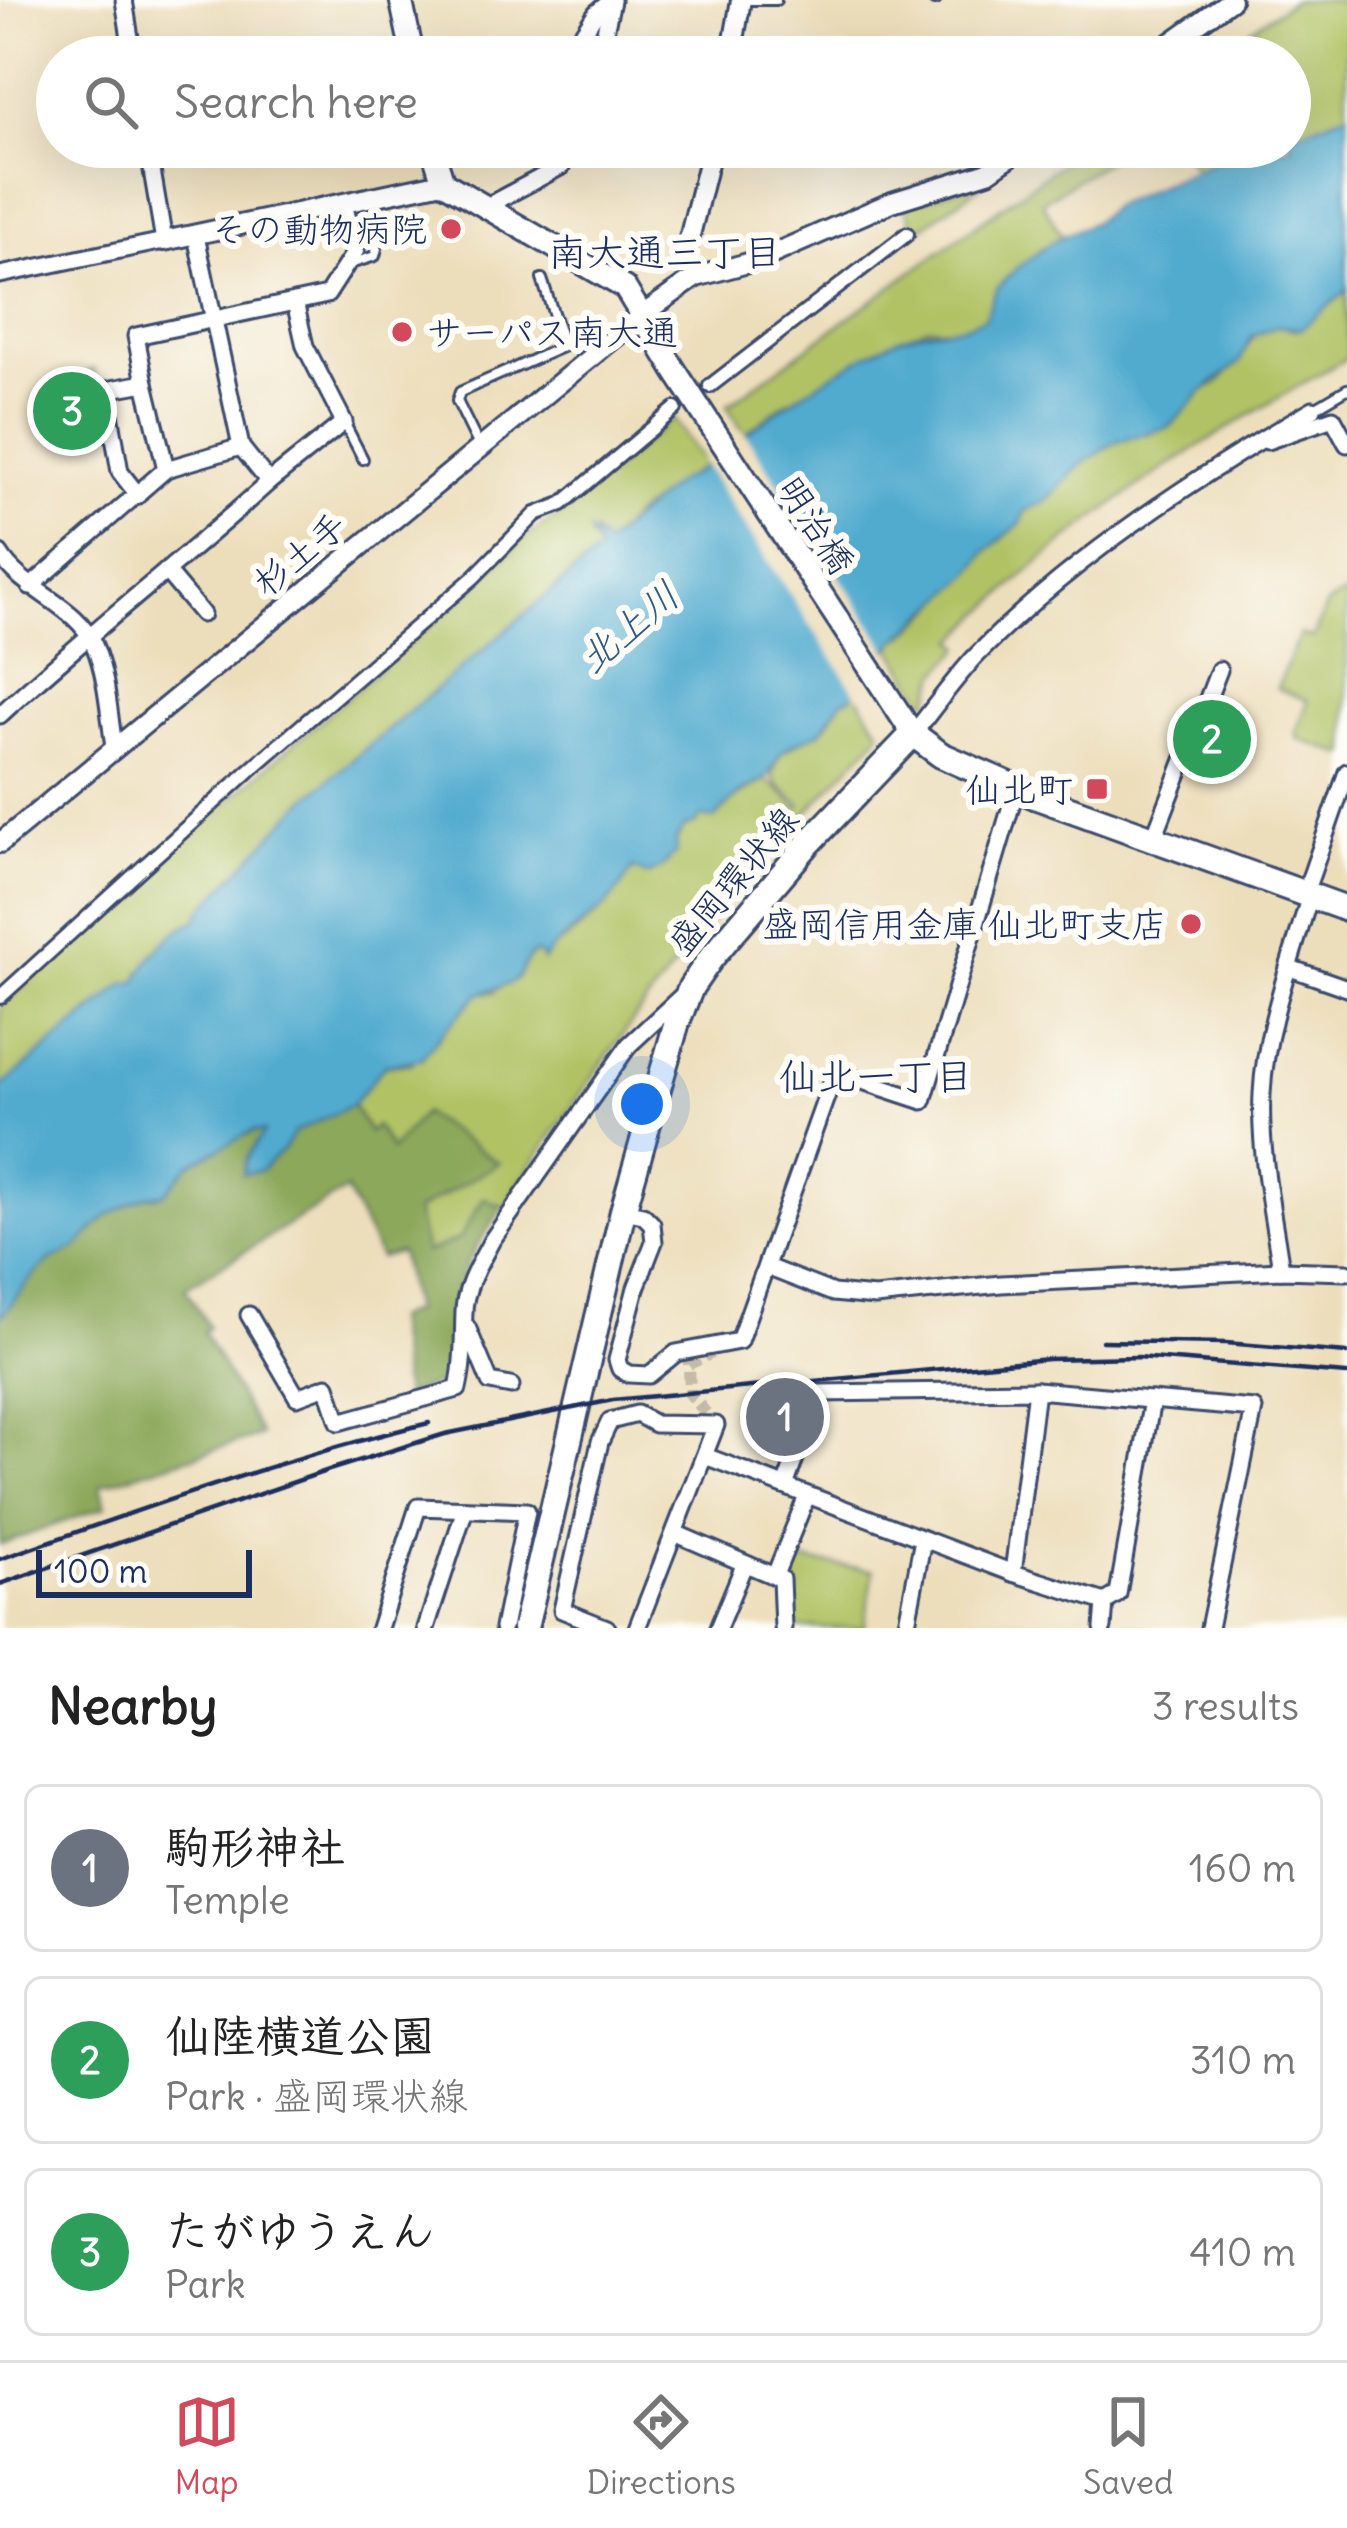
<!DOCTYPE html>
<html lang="en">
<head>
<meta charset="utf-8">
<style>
  body { margin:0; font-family:Delius,"Klee One",sans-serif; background:#f6f6f6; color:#222 }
  .scale { position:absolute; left:36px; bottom:30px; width:216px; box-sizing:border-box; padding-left:12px; border:6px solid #1b2f5e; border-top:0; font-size:33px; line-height:42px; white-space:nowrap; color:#1b2f5e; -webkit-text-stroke:9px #fdfcf7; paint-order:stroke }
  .you { position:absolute; left:642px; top:1104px; width:42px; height:42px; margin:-30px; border:9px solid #fff; border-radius:50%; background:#1a73e8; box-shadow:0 0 0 18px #1a73e833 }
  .badge { display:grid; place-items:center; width:78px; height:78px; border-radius:50%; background:#d1495b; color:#fff; font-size:39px; font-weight:700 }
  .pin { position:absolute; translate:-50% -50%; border:6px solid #fff; box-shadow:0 3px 12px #0006 }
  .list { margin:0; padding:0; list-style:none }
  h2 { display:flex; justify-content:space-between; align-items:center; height:156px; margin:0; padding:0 48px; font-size:51px }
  h2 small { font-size:39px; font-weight:400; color:#767676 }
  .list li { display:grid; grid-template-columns:78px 1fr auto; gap:36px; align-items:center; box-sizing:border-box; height:168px; margin:0 24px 24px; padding:0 24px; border:3px solid #e0e0e0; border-radius:18px }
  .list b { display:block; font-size:45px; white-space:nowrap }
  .list p { margin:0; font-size:39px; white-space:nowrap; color:#767676 }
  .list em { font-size:39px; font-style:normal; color:#767676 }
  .icon { flex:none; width:66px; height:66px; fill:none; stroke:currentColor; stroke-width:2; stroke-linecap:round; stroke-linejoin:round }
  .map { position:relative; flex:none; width:1347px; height:1628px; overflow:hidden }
  .search { position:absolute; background:#fff; box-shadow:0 12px 48px #0002; left:36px; right:36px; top:36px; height:132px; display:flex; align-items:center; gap:30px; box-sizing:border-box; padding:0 42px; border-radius:66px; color:#767676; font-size:45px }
  .sheet { height:732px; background:#fff }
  nav { display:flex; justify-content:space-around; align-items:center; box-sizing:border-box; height:168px; border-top:3px solid #e0e0e0; background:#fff; font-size:33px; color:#767676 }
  nav a { display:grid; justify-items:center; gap:6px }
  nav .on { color:#d1495b }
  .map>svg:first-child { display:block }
</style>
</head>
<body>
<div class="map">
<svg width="1347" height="1628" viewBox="0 0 1347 1628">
  <rect width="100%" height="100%" fill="#fdfcf7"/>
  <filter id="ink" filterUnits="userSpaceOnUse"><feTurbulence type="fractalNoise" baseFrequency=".00833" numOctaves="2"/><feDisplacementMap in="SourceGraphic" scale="24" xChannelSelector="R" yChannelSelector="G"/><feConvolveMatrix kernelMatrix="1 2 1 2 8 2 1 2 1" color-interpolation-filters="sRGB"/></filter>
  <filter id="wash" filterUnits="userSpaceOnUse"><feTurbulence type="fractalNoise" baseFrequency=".004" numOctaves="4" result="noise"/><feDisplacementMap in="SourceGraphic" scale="48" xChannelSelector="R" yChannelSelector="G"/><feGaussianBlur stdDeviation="2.7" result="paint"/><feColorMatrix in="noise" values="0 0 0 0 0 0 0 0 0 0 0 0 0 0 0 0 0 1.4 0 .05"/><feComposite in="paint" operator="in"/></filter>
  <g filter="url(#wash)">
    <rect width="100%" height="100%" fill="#eddebb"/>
    <g fill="#b1c265" stroke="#667862" stroke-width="3">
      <polygon points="1293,0 1347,0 1347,113 1290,135 1290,57 1212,57"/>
      <polygon points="1084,147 1128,147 1042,202 1062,236 1018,267 997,288 985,318 959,329 929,327 888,343 782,405 745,434 727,406"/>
      <polygon points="1179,147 1260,147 1196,170"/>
      <polygon points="977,183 980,186 909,237 905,232 911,218 904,205"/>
      <path d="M1347,291V358C1199,443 1076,516 956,640L962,647L938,673L929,700H924L892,649L897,640C933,617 957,581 986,552C1000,538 1017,529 1025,511L1046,501L1081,465L1114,443L1170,427L1203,391L1219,383L1258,332L1278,326L1297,330Z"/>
      <polygon points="94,369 103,424 88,428 67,445 36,398"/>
      <polygon points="673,418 705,465 636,514 606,545 594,532 589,536 599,551 304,801 201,911 197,920 141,971 137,982 100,1003 0,1088 0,1007 186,837 477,585 521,540 567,510"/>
      <polygon points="1347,593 1347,754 1345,755 1298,739 1296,732 1308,701 1277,688 1300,634 1313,638 1327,604"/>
      <path d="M855,692L880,730L878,737C809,808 743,881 681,958C617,1038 561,1123 503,1207L484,1199L459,1240L425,1254L416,1211L497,1164L391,1151L376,1127L369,1132L352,1105L385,1065L411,1064L480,993L494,992L532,954L536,952L543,959L556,943L565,941L605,907L634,868L677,847L676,840C683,828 692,816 707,817L766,779L799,808L801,804L778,786L772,775L781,753L825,727L842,701Z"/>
      <polygon points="789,1559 874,1570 864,1628 790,1628"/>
    </g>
    <path fill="#8ca85a" stroke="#546c5c" stroke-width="3" d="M352,1105L369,1132L376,1126L391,1150L423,1113L499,1163L416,1211L426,1253L459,1239L484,1198L503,1207C484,1237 459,1267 455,1303C451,1329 464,1356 449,1380L404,1395L394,1319L413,1311L400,1252L380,1258L346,1190L185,1288L209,1327L203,1332L261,1435L101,1485L106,1506L0,1545V1318L33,1276L51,1260L76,1248L112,1211L146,1196H158C169,1188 175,1176 185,1167C200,1155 247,1131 265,1131L246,1159L243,1174L283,1150L293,1133Z"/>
    <path fill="#51abcf" stroke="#366d96" stroke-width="3" d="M1347,113V291L1301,329L1278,326L1251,337L1240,362L1203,391L1170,427L1114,443L1081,465L1046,501L1025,511L1021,523L986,552L971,574L897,640L851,697L842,701L820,732L791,745L781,753L766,779L741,792L714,819L700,817L697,823L684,827L676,840V852L663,867L647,875L633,869C624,882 615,897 603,908C587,923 551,943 544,960L537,953L532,954C526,961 521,974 516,979C507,988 490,988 480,994C474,997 424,1053 422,1059L385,1065L352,1105L294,1133L283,1150L260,1171L243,1174L246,1159L264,1132L253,1131L190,1164L164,1194L146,1196L107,1216L76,1248L51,1260L33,1276L0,1318V1088L125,983L137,982C146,958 173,929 197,920L201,911L304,801L599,552L590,533L607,545C628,523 651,504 674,484C682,478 691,476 698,471C758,423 820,378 889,343C923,325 952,334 985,318L997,288L1018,267L1053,241L1094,222L1114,205L1220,159L1260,147H1290V135Z"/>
    <polygon fill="#eddebb" points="742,429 893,657 859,698 701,460"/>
  </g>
  <g filter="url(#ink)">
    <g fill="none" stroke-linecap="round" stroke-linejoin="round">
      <polyline stroke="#c3bba8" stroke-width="12" stroke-dasharray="12 6" stroke-linecap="butt" points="706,1413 690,1394 689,1364 712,1353"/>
      <g stroke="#3a496c" stroke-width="14">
        <g id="service">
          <polyline points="743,0 776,0"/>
          <polyline points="934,0 936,0"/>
          <polyline points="98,151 117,147"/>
          <polyline points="350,264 375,256 377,248 372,239 354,238"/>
          <polyline points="1313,409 1347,389"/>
          <polyline points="345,424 363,459"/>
          <polyline points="480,448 457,401 460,392 564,346 542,279"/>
        </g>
      </g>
      <g stroke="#3a496c" stroke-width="18">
        <g id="pedestrian">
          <polyline points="710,386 907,234"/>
          <polyline points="0,997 250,770 473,578 536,514 562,504 675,409"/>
        </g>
      </g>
      <g stroke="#3a496c" stroke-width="21">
        <g id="minor">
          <polyline points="124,0 133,57"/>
          <polyline points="567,57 596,13 612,0"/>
          <polyline points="599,57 612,1"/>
          <polyline points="485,207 562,166 574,147"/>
          <polyline points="0,275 164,241 148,147"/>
          <polyline points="145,383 166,469"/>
          <polyline points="1267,441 1333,418 1347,444"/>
          <polyline points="269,482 344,422 305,346 295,302"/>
          <polyline points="138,495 120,472 106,390 145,383 136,336 327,295 356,250 344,204"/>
          <path d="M0,554C22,591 78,605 94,645C107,675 109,715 114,747"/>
          <polyline points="166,571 202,614"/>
          <polyline points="30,587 166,469 241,447 196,236"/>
          <path d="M0,715C87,634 181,562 269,482L241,447"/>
          <path d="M913,734C934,708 954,679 977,655C1069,560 1199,475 1313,409"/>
          <polyline points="1153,840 1219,670"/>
          <polyline points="1305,893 1347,772"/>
          <polyline points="1290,968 1347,988"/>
          <polyline points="623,1211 643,1215 652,1224 654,1242 636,1288 617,1360 620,1369 629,1374 649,1375 676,1353 739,1341 835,1072 923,1101 1017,786"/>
          <polyline points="767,1267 833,1293 875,1297 1001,1284 1281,1270 1347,1272"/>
          <path d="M1281,1270C1273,1213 1259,1153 1262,1094C1265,1028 1292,959 1310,895"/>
          <path d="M249,1315L297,1397L327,1386L339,1422L458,1389C464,1363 463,1337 464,1312C464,1288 481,1261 492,1240L629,1045L685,993"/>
          <polyline points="467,1327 490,1382 511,1386"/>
          <polyline points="705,1456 1013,1573 1105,1602 1103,1628"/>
          <polyline points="785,1486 819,1393 1036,1390 1254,1409 1209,1628"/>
          <polyline points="677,1534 781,1579 783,1628"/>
          <polyline points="1013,1573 1036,1390"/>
          <polyline points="775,1575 807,1496"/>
          <polyline points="1105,1602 1118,1594 1152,1400"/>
          <polyline points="379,1628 418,1507 527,1511 503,1628"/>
          <polyline points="426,1628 465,1509"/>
          <polyline points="607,1628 562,1610 600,1442 610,1421 637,1414 655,1424 716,1425 637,1628"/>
          <polyline points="718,1628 744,1565"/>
          <polyline points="906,1628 923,1539"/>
        </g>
      </g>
      <g stroke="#3a496c" stroke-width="24">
        <g id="tertiary">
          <polyline points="731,57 741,0"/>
          <polyline points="1151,57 1231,0"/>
          <polyline points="164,241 443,182"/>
          <polyline points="683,263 712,147"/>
          <polyline points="0,843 641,316 696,277 759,260 892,202 988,172 1024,147"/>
        </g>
      </g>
      <g stroke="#3a496c" stroke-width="27">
        <g id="secondary">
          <polyline points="401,0 413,57"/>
          <polyline points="432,147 443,182 625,288 674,369 913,734"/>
        </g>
      </g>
      <g stroke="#3a496c" stroke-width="30">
        <polyline id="primary" points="525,1628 623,1211 677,1022 691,987 711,958 807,845 913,734 941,755 1037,797 1347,909"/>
      </g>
      <use href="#service" stroke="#fff" stroke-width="8"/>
      <use href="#pedestrian" stroke="#fff" stroke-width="12"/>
      <use href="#minor" stroke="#fff" stroke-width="15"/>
      <use href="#tertiary" stroke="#fff" stroke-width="18"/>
      <use href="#secondary" stroke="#fff" stroke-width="21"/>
      <use href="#primary" stroke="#fff" stroke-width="24"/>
      <g stroke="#1b2f5e" stroke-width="4.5">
        <polyline points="1102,1341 1226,1343 1347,1353"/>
        <path d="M0,1559C142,1509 283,1458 429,1423"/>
        <polyline points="0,1584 329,1470 445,1434 613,1400 1048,1359 1138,1357 1347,1374"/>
      </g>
    </g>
  </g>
  <g fill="#d1495b" stroke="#fdfcf7" stroke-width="4.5">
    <circle cx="451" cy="229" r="12"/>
    <circle cx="402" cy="332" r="12"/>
    <rect x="1085" y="777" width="24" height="24" rx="6"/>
    <circle cx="1191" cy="924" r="12"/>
  </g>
  <g text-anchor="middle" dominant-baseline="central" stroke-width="12" stroke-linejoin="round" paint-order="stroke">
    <g font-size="36" fill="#1b2f5e" stroke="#fdfcf7" text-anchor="end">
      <text x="427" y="229">その動物病院</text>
      <text x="426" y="332" text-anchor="start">サーパス南大通</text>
      <text x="1073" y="789">仙北町</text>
      <text x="1167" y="924">盛岡信用金庫 仙北町支店</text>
    </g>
    <g font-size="36" fill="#1b2f5e" stroke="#fdfcf7">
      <text transform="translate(816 525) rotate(57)">明治橋</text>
      <text transform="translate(300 554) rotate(-39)">杉土手</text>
      <text transform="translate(733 881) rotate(-50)">盛岡環状線</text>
    </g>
    <g font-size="39" fill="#1b2f5e" stroke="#fdfcf7">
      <text x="665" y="252">南大通三丁目</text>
      <text x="876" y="1076">仙北一丁目</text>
    </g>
    <g font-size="39" font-style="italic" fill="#2e5a86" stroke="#fdfcf7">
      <text transform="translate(629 627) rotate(-40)">北上川</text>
    </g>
  </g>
</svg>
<div class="scale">100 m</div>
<div class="you"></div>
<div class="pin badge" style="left:785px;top:1417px;background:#6b7280">1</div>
<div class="pin badge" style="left:1212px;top:739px;background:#2e9e5b">2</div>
<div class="pin badge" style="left:72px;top:411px;background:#2e9e5b">3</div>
<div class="search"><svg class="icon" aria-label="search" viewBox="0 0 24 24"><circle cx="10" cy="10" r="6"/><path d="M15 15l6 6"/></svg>Search here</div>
</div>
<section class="sheet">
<h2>Nearby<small>3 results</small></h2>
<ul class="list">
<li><span class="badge" style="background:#6b7280">1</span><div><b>駒形神社</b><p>Temple</p></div><em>160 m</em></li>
<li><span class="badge" style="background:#2e9e5b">2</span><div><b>仙陸横道公園</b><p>Park · 盛岡環状線</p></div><em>310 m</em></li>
<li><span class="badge" style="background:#2e9e5b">3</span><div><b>たがゆうえん</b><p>Park</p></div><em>410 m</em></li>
</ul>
</section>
<nav>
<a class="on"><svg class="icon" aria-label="map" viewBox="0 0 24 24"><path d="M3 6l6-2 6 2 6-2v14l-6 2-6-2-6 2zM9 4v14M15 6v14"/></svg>Map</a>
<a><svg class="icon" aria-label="directions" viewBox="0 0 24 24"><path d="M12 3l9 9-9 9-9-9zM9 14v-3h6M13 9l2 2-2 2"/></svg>Directions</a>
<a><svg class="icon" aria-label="saved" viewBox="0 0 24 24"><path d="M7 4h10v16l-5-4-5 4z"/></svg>Saved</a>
</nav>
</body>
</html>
